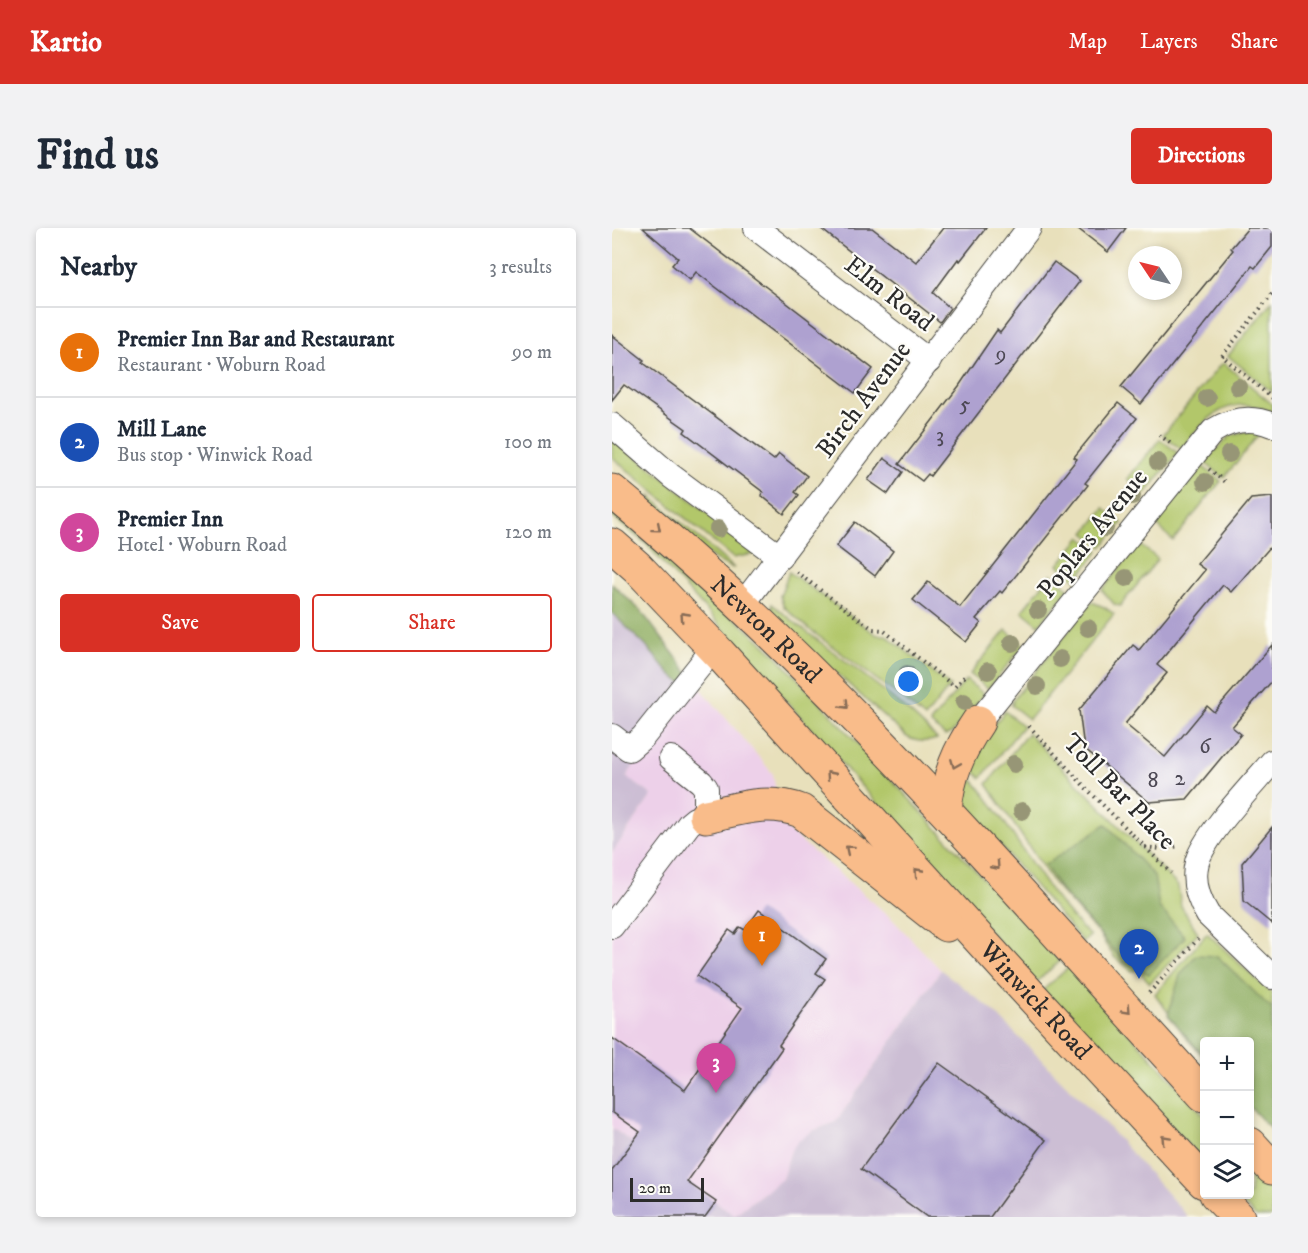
<!DOCTYPE html>
<html lang="en">
<head>
<meta charset="utf-8">
<style>
  body { margin:0; font-family:"IM FELL DW Pica",serif; background:#f2f2f3; color:#1f2937 }
  .controls { position:absolute; right:18px; bottom:18px; display:grid; overflow:hidden; border-radius:6px; box-shadow:0 3px 9px #0003 }
  .controls button { width:54px; height:54px; display:grid; place-items:center; padding:0; border:0; border-bottom:2px solid #e0e1e3; background:#fff; color:#1f2937; font:30px sans-serif }
  .compass { position:absolute; left:516px; top:18px; width:54px; height:54px; border-radius:50%; background:#fff; box-shadow:0 3px 9px #0003; rotate:305deg }
  .scale { position:absolute; left:18px; bottom:15px; width:74px; box-sizing:border-box; padding-left:6px; border:3px solid #2b2b2b; border-top:0; font-size:16px; line-height:21px; white-space:nowrap; color:#2b2b2b; -webkit-text-stroke:4px #fdfcf7; paint-order:stroke }
  .you { position:absolute; left:297px; top:454px; width:21px; height:21px; margin:-15px; border:4px solid #fff; border-radius:50%; background:#1a73e8; box-shadow:0 0 0 9px #1a73e833 }
  .badge { display:grid; place-items:center; width:39px; height:39px; border-radius:50%; background:#d93025; color:#fff; font-size:20px; font-weight:700 }
  .pin { position:absolute; translate:-50% -50px; filter:drop-shadow(0 2px 3px #0008) }
  .pin::after { content:''; position:absolute; top:32px; width:21px; height:18px; background:inherit; clip-path:polygon(0 0,100% 0,50% 100%) }
  .list { margin:0; padding:0; list-style:none }
  h2 { display:flex; justify-content:space-between; align-items:center; height:78px; margin:0; padding:0 24px; font-size:26px }
  h2 small { font-size:20px; font-weight:400; color:#747a83 }
  .list li { display:grid; grid-template-columns:39px 1fr auto; gap:18px; align-items:center; box-sizing:border-box; height:90px; padding:0 24px; border-top:2px solid #e0e1e3 }
  .list b { display:block; font-size:22px; white-space:nowrap }
  .list p { margin:0; font-size:20px; white-space:nowrap; color:#747a83 }
  .list em { font-size:20px; font-style:normal; color:#747a83 }
  .actions { display:flex; gap:12px; padding:18px 24px }
  .actions a { flex:1; padding:14px 0; border:2px solid #d93025; border-radius:6px; text-align:center; font-size:21px; color:#d93025 }
  .actions .main { background:#d93025; color:#fff }
  .icon { flex:none; width:33px; height:33px; fill:none; stroke:currentColor; stroke-width:2; stroke-linecap:round; stroke-linejoin:round }
  .map { position:relative; flex:none; width:660px; height:989px; overflow:hidden; border-radius:6px }
  header { display:flex; align-items:center; gap:36px; box-sizing:border-box; height:84px; padding:0 30px; background:#d93025; color:#fff }
  header strong { font-size:28px }
  nav { display:flex; gap:33px; margin-inline-start:auto; font-size:21px }
  .intro { display:flex; align-items:center; justify-content:space-between; box-sizing:border-box; height:144px; padding:0 36px }
  h1 { margin:0; font-size:42px }
  .button { padding:15px 27px; border-radius:6px; background:#d93025; color:#fff; font-size:21px; font-weight:700 }
  main { display:flex; gap:36px; padding:0 36px }
  aside { flex:1; background:#fff; border-radius:6px; box-shadow:0 3px 9px #0003 }
  .map>svg:first-child { display:block }
</style>
</head>
<body>
<header>
<strong>Kartio</strong>
<nav><a>Map</a><a>Layers</a><a>Share</a></nav>
</header>
<div class="intro"><h1>Find us</h1><a class="button">Directions</a></div>
<main>
<aside>
<h2>Nearby<small>3 results</small></h2>
<ul class="list">
<li><span class="badge" style="background:#e8710a">1</span><div><b>Premier Inn Bar and Restaurant</b><p>Restaurant · Woburn Road</p></div><em>90 m</em></li>
<li><span class="badge" style="background:#1a4fb4">2</span><div><b>Mill Lane</b><p>Bus stop · Winwick Road</p></div><em>100 m</em></li>
<li><span class="badge" style="background:#d1479c">3</span><div><b>Premier Inn</b><p>Hotel · Woburn Road</p></div><em>120 m</em></li>
</ul>
<div class="actions"><a class="main">Save</a><a>Share</a></div>
</aside>
<div class="map">
<svg width="660" height="989" viewBox="0 0 660 989">
  <rect width="100%" height="100%" fill="#fdfcf7"/>
  <filter id="ink" filterUnits="userSpaceOnUse"><feTurbulence type="fractalNoise" baseFrequency=".0167" numOctaves="2"/><feDisplacementMap in="SourceGraphic" scale="12" xChannelSelector="R" yChannelSelector="G"/><feConvolveMatrix kernelMatrix="1 2 1 2 8 2 1 2 1" color-interpolation-filters="sRGB"/></filter>
  <filter id="wash" filterUnits="userSpaceOnUse"><feTurbulence type="fractalNoise" baseFrequency=".008" numOctaves="4" result="noise"/><feDisplacementMap in="SourceGraphic" scale="24" xChannelSelector="R" yChannelSelector="G"/><feGaussianBlur stdDeviation="1.35" result="paint"/><feColorMatrix in="noise" values="0 0 0 0 0 0 0 0 0 0 0 0 0 0 0 0 0 1.4 0 .05"/><feComposite in="paint" operator="in"/></filter>
  <g filter="url(#wash)">
    <rect width="100%" height="100%" fill="#e8e0bb"/>
    <polygon fill="#edd0e9" points="81,451 161,546 169,596 279,690 329,742 224,894 200,903 179,923 170,951 122,987 0,900 0,625 40,567 14,549"/>
    <g fill="#ccbed4">
      <polygon points="0,356 29,383 81,451 14,549 40,567 0,625"/>
      <polygon points="329,742 379,781 496,899 576,989 0,989 0,900 122,987 170,951 179,923 186,913 200,903 224,894"/>
    </g>
    <g fill="#b2c76b" stroke="#6e794b" stroke-width="1.5">
      <polygon points="660,73 660,164 616,128"/>
      <path d="M609,136H613L660,176V184C617,164 595,189 569,221L551,207Z"/>
      <polygon points="640,203 648,205 612,250 592,234 618,208"/>
      <polygon points="0,209 146,325 121,330 0,229"/>
      <polygon points="548,211 566,225 533,266 515,251"/>
      <polygon points="590,238 609,253 561,313 543,295"/>
      <path d="M38,268L122,340C98,334 59,293 40,276Z"/>
      <polygon points="492,280 510,295 490,319 473,305"/>
      <polygon points="0,283 160,423 448,733 423,755 103,392 34,316 0,289"/>
      <polygon points="469,309 487,323 464,352 446,337"/>
      <polygon points="527,316 546,331 508,378 503,377 490,362"/>
      <polygon points="177,344 265,407 274,407 338,458 313,490 292,472 197,401 172,379 168,368"/>
      <polygon points="439,346 457,361 427,397 410,383"/>
      <polygon points="480,374 492,379 502,386 417,491 399,477 401,475 400,473"/>
      <path d="M160,376C214,422 276,459 325,511C314,515 305,514 295,509L170,396L160,382Z"/>
      <polygon points="394,402 412,417 376,461 358,446"/>
      <polygon points="354,452 372,466 340,505 333,508 318,495"/>
      <polygon points="393,483 411,498 369,550 352,533"/>
      <polygon points="416,505 566,658 569,678 586,705 538,755 526,742 520,743 502,729 487,706 442,656 375,556"/>
      <path d="M349,539C399,590 425,659 478,708L471,714L352,575L348,568Z"/>
      <polygon points="595,705 660,766 660,902 638,878 638,814 592,814 592,829 575,811 543,766"/>
      <polygon points="457,739 592,887 592,934 431,762"/>
      <polygon points="638,936 660,960 660,989 644,989 623,967 638,966"/>
    </g>
    <g fill="#8dac5f" stroke="#5c6c45" stroke-width="1.5">
      <polygon points="0,356 29,383 81,451 76,459 59,447 33,417 0,385"/>
      <polygon points="494,596 542,648 547,679 573,709 537,746 512,734 447,660 433,637"/>
      <polygon points="584,727 605,728 660,781 660,899 654,896 638,879 638,814 592,814 592,828 556,787 568,747"/>
    </g>
    <g id="blocks">
      <g fill="#aea1d0">
        <polygon points="31,0 77,0 261,141 243,165 84,44 78,52 60,37 66,30"/>
        <polygon points="208,0 260,0 304,34 331,0 374,0 348,33 346,31 321,65 338,80 328,94"/>
        <polygon points="465,0 514,0 496,24"/>
        <polygon points="636,0 660,0 660,19 643,40 640,38 529,176 509,159 621,22 619,20"/>
        <polygon points="442,34 468,53 318,248 316,246 310,253 287,236 347,158 385,102 388,105"/>
        <polygon points="0,107 32,132 30,134 162,232 167,226 195,248 183,264 187,267 172,286 149,267 151,264 72,204 74,201 12,157 0,172"/>
        <polygon points="506,175 525,190 473,255 476,257 390,365 388,363 364,391 369,395 354,414 301,372 316,354 348,379 465,231 462,229"/>
        <polygon points="272,230 291,244 276,266 256,252"/>
        <polygon points="660,269 660,317 619,364 611,357 545,437 555,445 513,496 553,529 595,478 602,484 660,417 660,453 620,499 629,506 575,571 537,574 472,520 467,482 521,417 527,422 593,342 585,336 639,271"/>
        <polygon points="243,294 281,323 263,348 224,318"/>
        <polygon points="660,599 660,696 632,673 630,635"/>
        <polygon points="147,682 214,731 204,745 213,751 167,817 170,820 75,954 104,974 93,989 0,989 0,942 28,904 0,884 0,810 73,862 130,780 85,748 117,702 123,706 128,699 133,702"/>
        <polygon points="327,835 434,912 378,989 315,989 249,941"/>
      </g>
    </g>
  </g>
  <g filter="url(#ink)">
    <use href="#blocks" fill-opacity="0" stroke="#474641" stroke-width="1.5"/>
    <g fill="none" stroke-linecap="round" stroke-linejoin="round">
      <g stroke="#474641" stroke-width="26">
        <g id="minor">
          <polyline points="144,0 317,133"/>
          <polyline points="0,197 59,248 168,329"/>
          <polyline points="131,376 417,0"/>
          <path d="M366,494L601,203C620,191 639,188 660,197"/>
          <polyline points="0,508 17,521 31,509 102,420"/>
          <path d="M660,534C640,558 593,606 585,634C580,653 586,671 596,687L660,749"/>
          <polyline points="0,698 77,596 83,591 94,588 94,560 89,554 59,530"/>
        </g>
      </g>
      <g stroke="#474641" stroke-width="35">
        <g id="highway">
          <path id="s1" d="M0,263C218,443 401,659 592,867"/>
          <path id="s2" d="M0,317L25,339L107,425L400,747L592,954"/>
          <path d="M333,582C336,548 347,522 366,494"/>
          <path d="M94,588C127,581 155,570 189,583L334,697"/>
          <polyline points="638,916 660,940"/>
          <polyline points="604,966 626,989"/>
        </g>
      </g>
      <g stroke="#474641" stroke-width="4" stroke-dasharray="1.5 4.5" stroke-linecap="butt">
        <polyline points="660,66 610,128 660,170"/>
        <polyline points="547,207 561,217"/>
        <polyline points="597,241 614,255"/>
        <polyline points="184,344 261,401 271,402 343,459 353,448"/>
        <polyline points="417,498 474,560 559,645"/>
        <polyline points="533,619 549,621 567,618"/>
        <polyline points="537,765 586,711"/>
      </g>
      <use href="#minor" stroke="#fff" stroke-width="24"/>
      <use href="#highway" stroke="#f9bc8a" stroke-width="33"/>
    </g>
    <g fill="#979676">
      <circle cx="626" cy="159" r="9"/>
      <circle cx="595" cy="170" r="9"/>
      <circle cx="617" cy="226" r="9"/>
      <circle cx="546" cy="234" r="9"/>
      <circle cx="593" cy="254" r="9"/>
      <circle cx="520" cy="268" r="9"/>
      <circle cx="493" cy="300" r="9"/>
      <circle cx="106" cy="301" r="9"/>
      <circle cx="514" cy="350" r="9"/>
      <circle cx="426" cy="382" r="9"/>
      <circle cx="476" cy="400" r="9"/>
      <circle cx="400" cy="415" r="9"/>
      <circle cx="448" cy="431" r="9"/>
      <circle cx="376" cy="443" r="9"/>
      <circle cx="295" cy="446" r="9"/>
      <circle cx="425" cy="458" r="9"/>
      <circle cx="352" cy="474" r="9"/>
      <circle cx="402" cy="536" r="9"/>
      <circle cx="410" cy="583" r="9"/>
    </g>
    <defs><path id="oneway-chevron" d="M-2-3.5L2.5 0L-2 3.5" fill="none" stroke-width="1.6" stroke-linecap="round" stroke-linejoin="round" transform="scale(1.5)"/></defs>
    <g stroke="#886c56">
      <use href="#oneway-chevron" transform="translate(45 300) rotate(40)"/>
      <use href="#oneway-chevron" transform="translate(72 388) rotate(-134)"/>
      <use href="#oneway-chevron" transform="translate(233 477) rotate(46)"/>
      <use href="#oneway-chevron" transform="translate(343 536) rotate(112)"/>
      <use href="#oneway-chevron" transform="translate(218 547) rotate(-132)"/>
      <use href="#oneway-chevron" transform="translate(237 621) rotate(-140)"/>
      <use href="#oneway-chevron" transform="translate(384 638) rotate(48)"/>
      <use href="#oneway-chevron" transform="translate(306 644) rotate(-132)"/>
      <use href="#oneway-chevron" transform="translate(515 782) rotate(47)"/>
      <use href="#oneway-chevron" transform="translate(553 911) rotate(-133)"/>
    </g>
  </g>
  <g text-anchor="middle" dominant-baseline="central" stroke-width="4.5" stroke-linejoin="round" paint-order="stroke">
    <g font-size="22" fill="#4c4854">
      <text x="389" y="126">9</text>
      <text x="353" y="176">5</text>
      <text x="328" y="207">3</text>
      <text x="593" y="518">6</text>
      <text x="568" y="550">2</text>
      <text x="541" y="552">8</text>
    </g>
    <g font-size="26" fill="#2b2b2b" stroke="#fdfcf7">
      <text transform="translate(277 66) rotate(38)">Elm Road</text>
      <text transform="translate(252 172) rotate(-53)">Birch Avenue</text>
      <text transform="translate(481 306) rotate(-51)">Poplars Avenue</text>
      <text stroke="none"><textPath href="#s1" startOffset="207">Newton Road</textPath></text>
      <text transform="translate(507 564) rotate(46)">Toll Bar Place</text>
      <text stroke="none"><textPath href="#s2" startOffset="622">Winwick Road</textPath></text>
    </g>
  </g>
</svg>
<div class="controls">
<button>+</button>
<button>−</button>
<button><svg class="icon" aria-label="layers" viewBox="0 0 24 24"><path d="M12 4l9 5-9 5-9-5zM3 14l9 5 9-5"/></svg></button>
</div>
<svg class="compass" viewBox="-18 -18 36 36"><path d="M0-13l5 13h-10z" fill="#e53935"/><path d="M0 13l5-13h-10z" fill="#747a83"/></svg>
<div class="scale">20 m</div>
<div class="you"></div>
<div class="pin badge" style="left:150px;top:738px;background:#e8710a">1</div>
<div class="pin badge" style="left:527px;top:751px;background:#1a4fb4">2</div>
<div class="pin badge" style="left:104px;top:865px;background:#d1479c">3</div>
</div>
</main>
</body>
</html>
